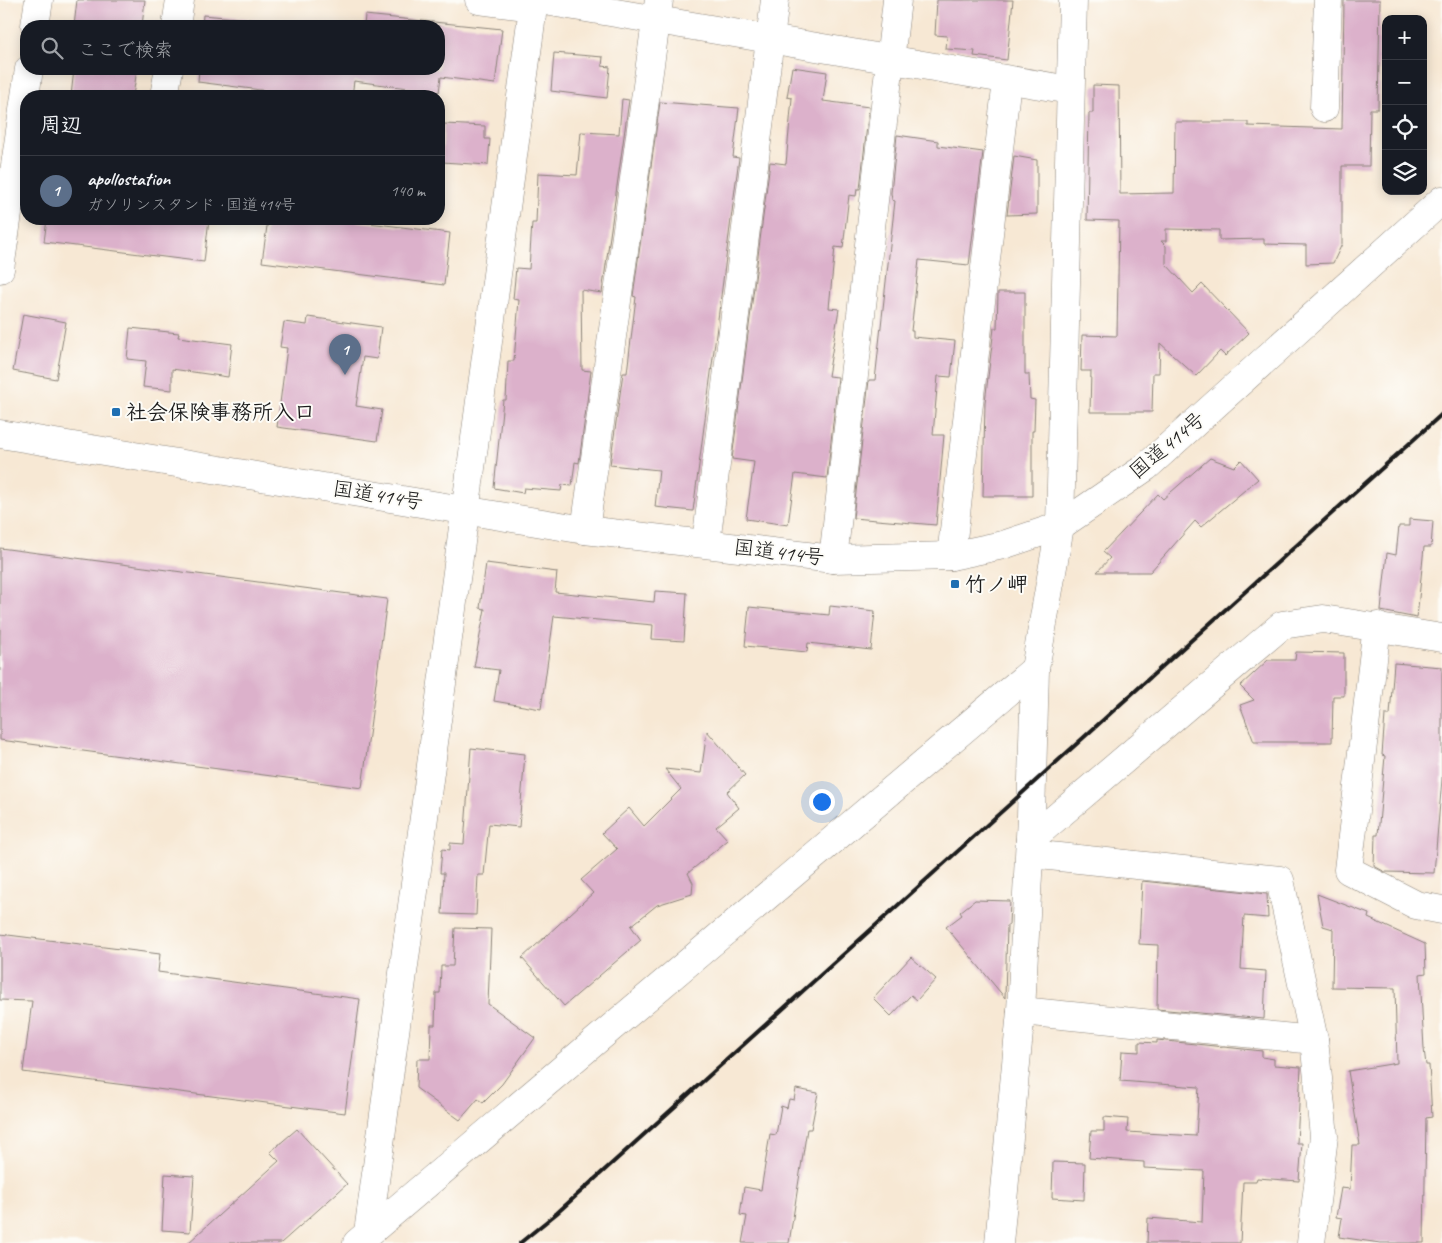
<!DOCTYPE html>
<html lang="ja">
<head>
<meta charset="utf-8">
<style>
  body { margin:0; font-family:Caveat,"Klee One",sans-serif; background:#242831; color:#f1f3f6 }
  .controls { position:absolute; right:15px; top:15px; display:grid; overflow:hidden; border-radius:10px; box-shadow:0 2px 12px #0003 }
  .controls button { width:45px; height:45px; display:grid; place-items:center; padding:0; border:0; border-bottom:1px solid #363941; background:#171b24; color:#f1f3f6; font:25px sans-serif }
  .you { position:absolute; left:821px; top:801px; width:18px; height:18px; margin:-12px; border:4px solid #fff; border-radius:50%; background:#1a73e8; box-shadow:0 0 0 8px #1a73e833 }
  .badge { display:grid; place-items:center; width:32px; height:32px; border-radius:50%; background:#1f6fb2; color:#fff; font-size:16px; font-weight:700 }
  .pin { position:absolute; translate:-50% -41px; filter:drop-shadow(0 1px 2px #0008) }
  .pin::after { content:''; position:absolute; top:26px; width:18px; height:15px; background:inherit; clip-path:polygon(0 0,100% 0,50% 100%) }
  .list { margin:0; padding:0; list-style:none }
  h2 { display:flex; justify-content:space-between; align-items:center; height:65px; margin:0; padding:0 20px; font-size:21px }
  h2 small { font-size:16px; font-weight:400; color:#9ea1a6 }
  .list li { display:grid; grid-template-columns:32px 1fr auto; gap:15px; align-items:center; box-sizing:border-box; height:70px; padding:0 20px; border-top:1px solid #363941 }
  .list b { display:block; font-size:19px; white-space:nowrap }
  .list p { margin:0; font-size:16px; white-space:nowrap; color:#9ea1a6 }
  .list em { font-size:16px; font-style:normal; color:#9ea1a6 }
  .icon { flex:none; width:28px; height:28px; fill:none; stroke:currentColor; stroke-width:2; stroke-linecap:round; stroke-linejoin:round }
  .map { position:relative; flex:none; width:1442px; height:1243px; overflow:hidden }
  .search { position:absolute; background:#171b24; box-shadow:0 2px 12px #0003; left:20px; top:20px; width:425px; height:55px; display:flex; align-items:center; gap:12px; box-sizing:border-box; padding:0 18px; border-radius:20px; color:#9ea1a6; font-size:19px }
  .panel { position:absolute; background:#171b24; box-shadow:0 2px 12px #0003; left:20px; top:90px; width:425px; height:135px; border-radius:20px }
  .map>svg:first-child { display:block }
</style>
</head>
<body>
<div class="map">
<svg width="1442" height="1243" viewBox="0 0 1442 1243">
  <rect width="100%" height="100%" fill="#fdfcf7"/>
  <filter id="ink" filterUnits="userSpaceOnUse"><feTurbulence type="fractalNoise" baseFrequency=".02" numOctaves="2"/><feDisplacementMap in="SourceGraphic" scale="10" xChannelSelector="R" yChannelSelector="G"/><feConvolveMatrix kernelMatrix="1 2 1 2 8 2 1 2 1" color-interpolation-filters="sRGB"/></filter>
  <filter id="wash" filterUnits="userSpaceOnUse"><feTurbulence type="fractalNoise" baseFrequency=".0096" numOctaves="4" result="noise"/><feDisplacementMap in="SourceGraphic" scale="20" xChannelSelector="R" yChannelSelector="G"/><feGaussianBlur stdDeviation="1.12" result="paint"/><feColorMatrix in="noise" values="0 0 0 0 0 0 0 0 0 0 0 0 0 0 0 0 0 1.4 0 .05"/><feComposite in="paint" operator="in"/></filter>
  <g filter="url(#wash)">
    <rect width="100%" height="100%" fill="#f7e8d4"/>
    <g id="blocks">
      <g fill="#dcb1cb">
        <polygon points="77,0 145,0 142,26 74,26"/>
        <polygon points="937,0 1013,0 1007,60 974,56 975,51 946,49 947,36 935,35"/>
        <polygon points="1344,0 1380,0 1378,109 1370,109 1369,166 1342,166 1342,244 1333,263 1306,264 1306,245 1264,244 1264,239 1219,240 1219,230 1166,229 1166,241 1161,241 1166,246 1166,264 1193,293 1202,284 1249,333 1225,356 1220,351 1196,376 1160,343 1159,373 1153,373 1152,412 1090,412 1091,371 1081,371 1082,335 1117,336 1119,221 1087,220 1089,113 1093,113 1093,85 1119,86 1120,194 1174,193 1175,122 1248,122 1248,126 1342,129"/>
        <polygon points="203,15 268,21 317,26 202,26"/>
        <polygon points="365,15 502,29 495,84 441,77 439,92 354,81 352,96 307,96 198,82 199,69 439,69 439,26 364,26"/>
        <polygon points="554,53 603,57 602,66 610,67 607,98 551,91"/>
        <polygon points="792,67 827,72 823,101 869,107 860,189 857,189 856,196 849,195 843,248 835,247 829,308 839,309 828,376 838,377 827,478 795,474 788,525 746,519 754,462 732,459 770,162 786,164 792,98 787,97"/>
        <polygon points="74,69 137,69 133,96 71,96"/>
        <polygon points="622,99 629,100 602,293 581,290 582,370 591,371 579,463 575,462 572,486 562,485 561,491 524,488 523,493 494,488 503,400 506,400 508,361 514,361 519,300 513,299 516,268 529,269 532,223 536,223 538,173 577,175 581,132 619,134"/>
        <polygon points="660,102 739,108 733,157 739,158 693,511 655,507 659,470 610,465 623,373 627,373 636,297 633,296"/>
        <polygon points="444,124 485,126 485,139 490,139 488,165 442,162"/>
        <polygon points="897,135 938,141 938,146 983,152 969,265 919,260 911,331 913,331 913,337 955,341 951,377 938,376 933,435 944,435 936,525 853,518 869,380 875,380 895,201 892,200 891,193"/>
        <polygon points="1014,156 1037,160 1037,214 1007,215"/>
        <polygon points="47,219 209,219 204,262 44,242"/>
        <polygon points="268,219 337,219 450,233 444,285 262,262"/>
        <polygon points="998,292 1025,292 1025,374 1029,374 1030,399 1035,400 1034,431 1032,431 1032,496 983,496 985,402 994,328 997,328"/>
        <polygon points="23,314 66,322 56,379 13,371"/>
        <polygon points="308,317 381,327 377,359 363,357 356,406 382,410 377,441 277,427 287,348 280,347 284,322 307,325"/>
        <polygon points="130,328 179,333 178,337 232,344 228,377 172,369 172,390 143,387 146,361 127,359"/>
        <polygon points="1210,458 1234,467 1241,460 1258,479 1201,527 1195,521 1150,572 1097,572 1110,558 1103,552 1158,494 1163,499"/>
        <polygon points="1409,519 1433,521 1431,547 1424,547 1417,618 1381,611 1387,553 1396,555 1399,526 1409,526"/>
        <polygon points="0,548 387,599 362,788 0,740"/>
        <polygon points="486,563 557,572 555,592 654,602 655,591 687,593 684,641 652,639 653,625 554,616 541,709 494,701 499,670 474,667 485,609 480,608"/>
        <polygon points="830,606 875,611 871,650 808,643 807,652 745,646 749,607 829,615"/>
        <polygon points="1296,652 1344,653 1344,696 1333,696 1332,742 1254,742 1240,705 1254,700 1240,686 1268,660 1295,660"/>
        <polygon points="1394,663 1442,667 1442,779 1434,873 1385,872 1374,866 1375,835 1378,835 1385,756 1382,755 1385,715 1390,715"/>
        <polygon points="707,731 745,775 727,792 739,808 716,827 728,840 688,873 693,883 692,894 657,905 631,926 641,940 564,1006 522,958 593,893 581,880 617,849 602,833 629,808 644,826 681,789 665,769 701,773"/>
        <polygon points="471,748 525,754 519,827 489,824 484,875 478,875 476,915 442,914 444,873 440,873 442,849 450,850 450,843 464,844"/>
        <polygon points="1142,881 1267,894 1268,918 1244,916 1241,969 1266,971 1264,1019 1157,1009 1158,945 1139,944"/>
        <polygon points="1317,894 1369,914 1368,918 1425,944 1426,973 1420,974 1424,1049 1426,1065 1429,1065 1432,1117 1426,1118 1424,1243 1380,1243 1339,1237 1342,1218 1336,1217 1341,1188 1350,1189 1352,1145 1360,1145 1348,1071 1397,1063 1395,988 1332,987 1333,929 1323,926"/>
        <polygon points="975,900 1010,901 1009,925 1007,925 1005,998 946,927 962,915 960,912"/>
        <polygon points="455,928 491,929 488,1004 535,1038 502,1084 483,1103 478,1099 460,1120 416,1088 417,1059 430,1059 431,1025 435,1025 436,993 440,993 441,966 453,966"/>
        <polygon points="0,934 160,954 158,972 360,999 345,1113 23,1072 32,1001 0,1000"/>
        <polygon points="911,957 936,979 917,1000 911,995 891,1016 873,998"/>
        <polygon points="1157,1040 1262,1051 1262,1057 1274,1059 1274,1065 1301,1067 1297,1143 1302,1143 1299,1181 1257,1178 1256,1182 1243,1182 1240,1243 1147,1243 1148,1218 1202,1222 1204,1171 1144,1168 1144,1162 1089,1158 1091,1131 1104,1131 1104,1117 1128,1119 1127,1132 1196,1136 1199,1087 1120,1081 1122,1051 1139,1052 1139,1042 1157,1043"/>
        <polygon points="796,1089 818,1093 811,1129 807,1129 789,1243 742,1243 747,1216 740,1215 744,1187 761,1190 770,1134 776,1135 781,1106 787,1108 789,1099 794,1100"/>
        <polygon points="297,1129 347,1184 281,1243 188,1243 279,1161 270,1152"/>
        <polygon points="1053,1162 1085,1163 1084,1200 1052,1198"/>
        <polygon points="165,1174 194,1176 190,1232 162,1230"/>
      </g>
    </g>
  </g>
  <g filter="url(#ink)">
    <use href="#blocks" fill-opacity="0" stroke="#8a8278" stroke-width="1"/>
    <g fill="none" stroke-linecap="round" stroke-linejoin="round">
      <g stroke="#8a8278" stroke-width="29">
        <g id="street">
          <polyline points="479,0 533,7"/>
          <polyline points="539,0 1070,90"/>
          <polyline points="176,26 180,0"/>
          <polyline points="164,96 169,69"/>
          <polyline points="1324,108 1328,0"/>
          <polyline points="585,530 659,0"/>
          <polyline points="706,543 775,0"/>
          <polyline points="951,556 1007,81"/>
          <polyline points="833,559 897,0"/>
          <polyline points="1377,626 1348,870 1416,905 1442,910"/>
          <polyline points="1030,840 1282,625 1323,619 1442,638"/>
          <polyline points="1030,854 1280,880 1314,1040 1324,1136 1311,1243"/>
          <polyline points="1021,1011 1314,1040"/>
          <polyline points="357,1243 1035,669"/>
          <polyline points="999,1243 1021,1011 1031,817 1035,669 1060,526 1073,0"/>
        </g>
      </g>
      <g stroke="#8a8278" stroke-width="29">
        <g id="secondary">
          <polyline points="35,26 39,0"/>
          <polyline points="0,269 29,69"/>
          <polyline points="368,1233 534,0"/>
        </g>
      </g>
      <g stroke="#8a8278" stroke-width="29">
        <polyline id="highway" points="0,434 585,530 833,559 951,556 1003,545 1060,526 1146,467 1442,200"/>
      </g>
      <use href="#street" stroke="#fff" stroke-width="28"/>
      <use href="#secondary" stroke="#fff" stroke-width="28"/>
      <use href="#highway" stroke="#fff" stroke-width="28"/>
      <polyline stroke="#1c1c1c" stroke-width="4" points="520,1243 557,1213 1442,414"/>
    </g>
  </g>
  <g fill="#1f6fb2" stroke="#fdfcf7" stroke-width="2">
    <rect x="111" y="407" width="10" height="10" rx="2.5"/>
    <rect x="950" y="579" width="10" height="10" rx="2.5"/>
  </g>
  <g text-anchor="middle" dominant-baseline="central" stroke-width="4" stroke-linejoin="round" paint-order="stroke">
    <g font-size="21" font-weight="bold" fill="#1c1c1c" stroke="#fdfcf7" text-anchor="start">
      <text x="126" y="412">社会保険事務所入口</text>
      <text x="965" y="584">竹ノ岬</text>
    </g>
    <g font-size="21" fill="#1c1c1c" stroke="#fdfcf7">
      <text transform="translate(1167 445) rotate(-40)">国道414号</text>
      <text transform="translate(378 495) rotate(9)">国道414号</text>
      <text transform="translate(779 552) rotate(7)">国道414号</text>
    </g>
  </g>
</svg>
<div class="controls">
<button>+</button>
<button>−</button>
<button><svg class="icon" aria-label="locate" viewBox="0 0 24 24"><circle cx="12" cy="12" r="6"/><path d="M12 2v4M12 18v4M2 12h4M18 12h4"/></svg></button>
<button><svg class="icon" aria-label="layers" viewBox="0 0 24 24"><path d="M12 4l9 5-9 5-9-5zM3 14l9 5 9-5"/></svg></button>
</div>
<div class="you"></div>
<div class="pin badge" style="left:345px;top:375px;background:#5c6f8a">1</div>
<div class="search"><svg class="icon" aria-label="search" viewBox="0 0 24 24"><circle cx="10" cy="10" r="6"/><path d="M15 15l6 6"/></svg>ここで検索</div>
<section class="panel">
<h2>周辺<small></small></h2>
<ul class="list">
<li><span class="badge" style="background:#5c6f8a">1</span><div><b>apollostation</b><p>ガソリンスタンド · 国道414号</p></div><em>140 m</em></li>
</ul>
</section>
</div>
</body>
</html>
